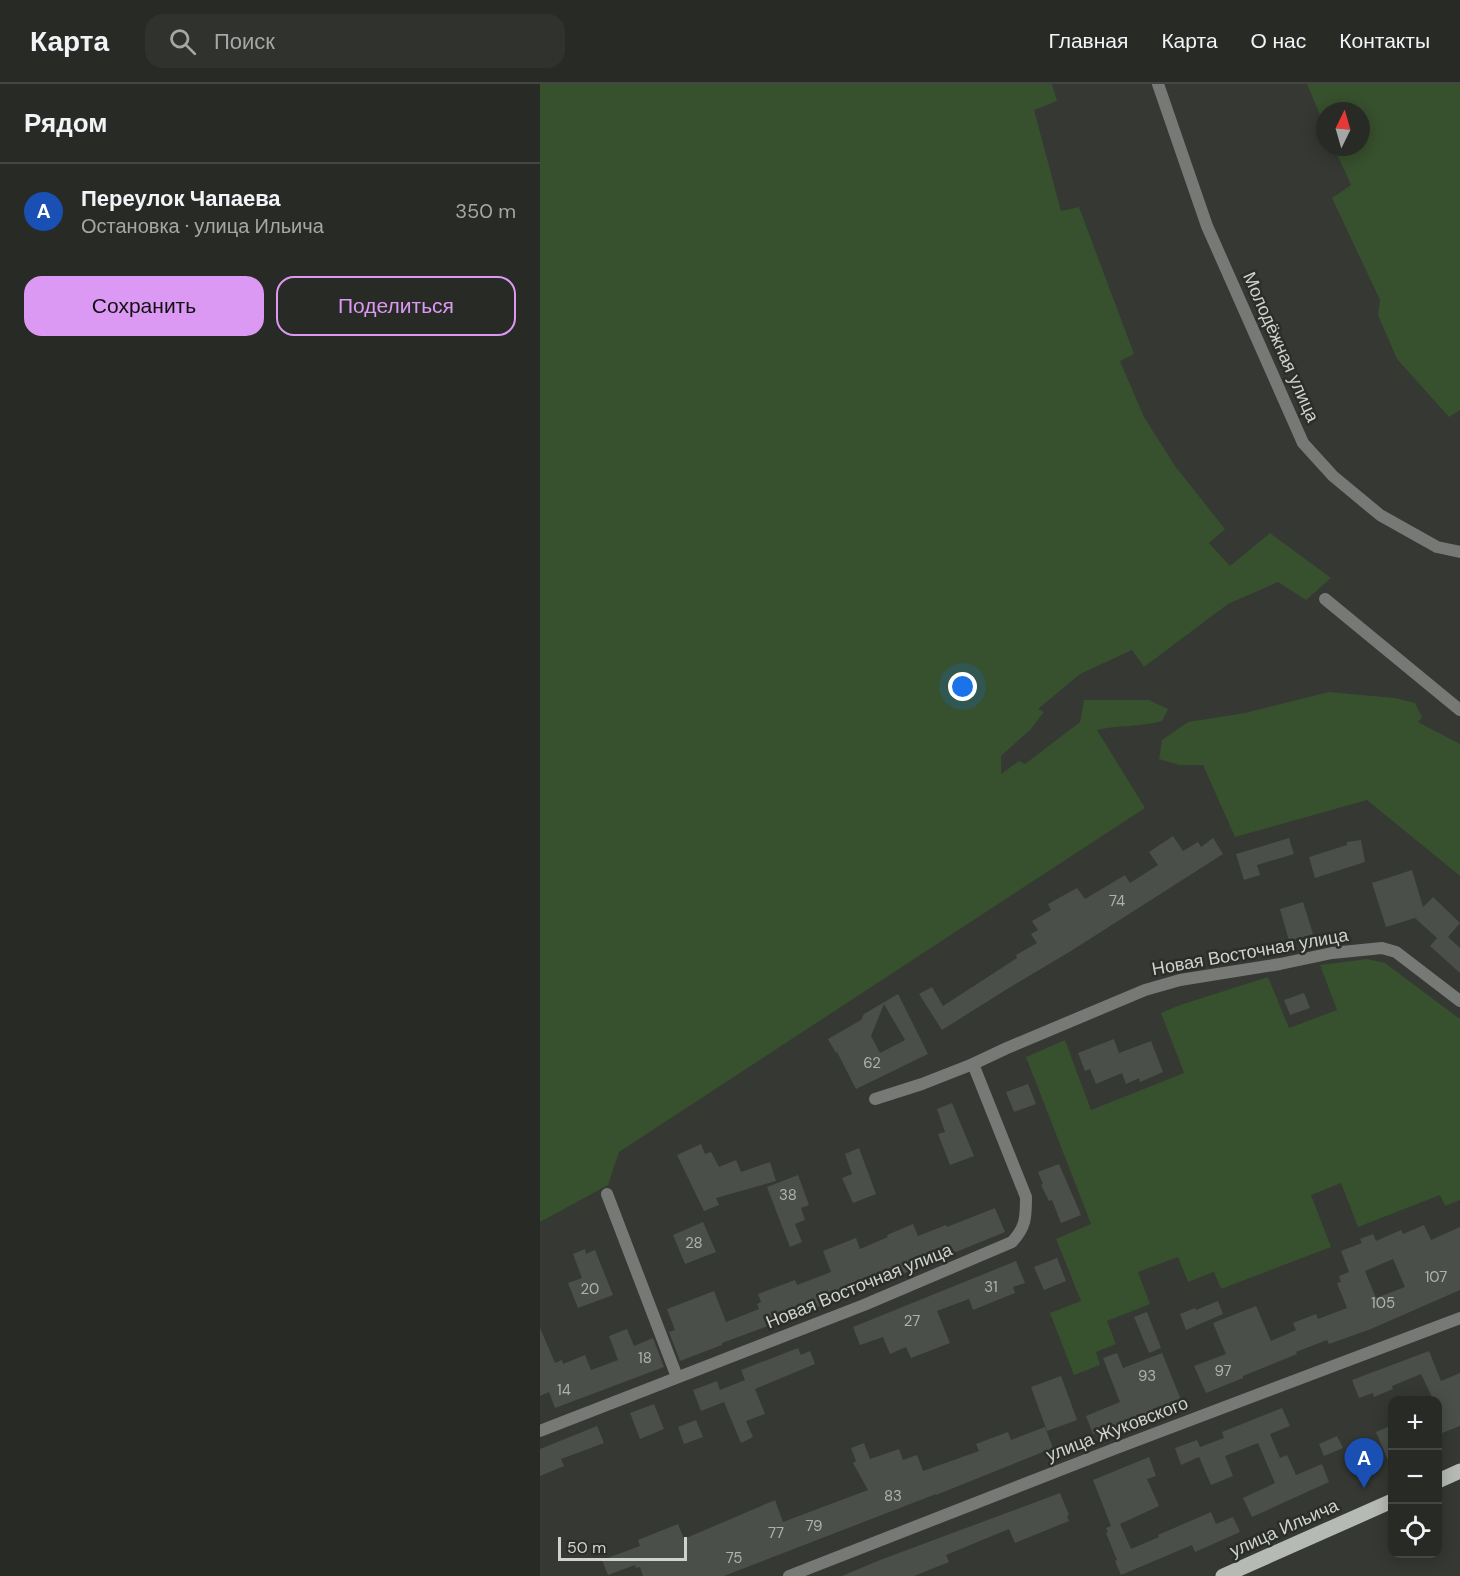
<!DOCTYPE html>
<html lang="ru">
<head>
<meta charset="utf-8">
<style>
  body { margin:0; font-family:"DM Sans",sans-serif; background:#30322e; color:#f1f3f6 }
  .controls { position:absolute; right:18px; bottom:18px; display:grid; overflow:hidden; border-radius:12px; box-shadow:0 3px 15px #0003 }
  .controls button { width:54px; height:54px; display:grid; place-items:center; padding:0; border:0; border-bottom:2px solid #444643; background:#282a26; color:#f1f3f6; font:30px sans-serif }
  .compass { position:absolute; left:776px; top:18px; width:54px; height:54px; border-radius:50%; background:#282a26; box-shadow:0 3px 15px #0003; rotate:5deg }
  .scale { position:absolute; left:18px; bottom:15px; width:129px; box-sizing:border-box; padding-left:6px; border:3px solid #d0d2cf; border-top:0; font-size:16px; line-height:21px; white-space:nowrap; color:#d0d2cf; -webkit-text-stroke:4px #2b2e29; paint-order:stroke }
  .you { position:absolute; left:423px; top:603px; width:21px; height:21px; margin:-15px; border:4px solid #fff; border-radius:50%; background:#1a73e8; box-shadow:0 0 0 9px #1a73e833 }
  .badge { display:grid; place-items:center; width:39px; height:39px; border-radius:50%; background:#dc99f4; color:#fff; font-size:20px; font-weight:700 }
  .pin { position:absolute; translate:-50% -50px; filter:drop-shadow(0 2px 3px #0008) }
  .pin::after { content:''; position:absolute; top:32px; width:21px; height:18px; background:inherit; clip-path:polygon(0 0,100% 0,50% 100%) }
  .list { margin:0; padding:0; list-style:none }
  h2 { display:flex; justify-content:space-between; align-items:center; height:78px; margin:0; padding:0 24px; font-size:26px }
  h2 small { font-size:20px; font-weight:400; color:#a5a7a7 }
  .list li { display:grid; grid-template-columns:39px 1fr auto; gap:18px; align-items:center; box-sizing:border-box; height:96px; padding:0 24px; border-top:2px solid #444643 }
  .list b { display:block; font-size:22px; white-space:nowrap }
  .list p { margin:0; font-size:20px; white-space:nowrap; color:#a5a7a7 }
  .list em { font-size:20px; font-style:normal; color:#a5a7a7 }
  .actions { display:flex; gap:12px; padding:18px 24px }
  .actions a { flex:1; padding:14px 0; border:2px solid #dc99f4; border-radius:18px; text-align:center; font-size:21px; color:#dc99f4 }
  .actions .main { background:#dc99f4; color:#111 }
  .icon { flex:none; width:33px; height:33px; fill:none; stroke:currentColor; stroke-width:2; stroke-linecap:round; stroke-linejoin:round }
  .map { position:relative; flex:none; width:920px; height:1492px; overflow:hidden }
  header { display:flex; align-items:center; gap:36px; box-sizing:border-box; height:84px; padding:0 30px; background:#282a26; border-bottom:2px solid #444643 }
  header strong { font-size:28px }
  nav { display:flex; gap:33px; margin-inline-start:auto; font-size:21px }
  .search { width:420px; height:54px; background:#30322e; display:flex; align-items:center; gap:15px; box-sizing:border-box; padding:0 21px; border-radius:18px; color:#a5a7a7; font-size:22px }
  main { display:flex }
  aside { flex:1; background:#282a26 }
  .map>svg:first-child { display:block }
</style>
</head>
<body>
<header>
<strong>Карта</strong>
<div class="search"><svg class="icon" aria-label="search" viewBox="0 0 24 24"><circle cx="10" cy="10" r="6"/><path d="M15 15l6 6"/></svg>Поиск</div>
<nav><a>Главная</a><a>Карта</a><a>О нас</a><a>Контакты</a></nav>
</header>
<main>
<aside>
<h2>Рядом<small></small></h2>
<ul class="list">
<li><span class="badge" style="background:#1a4fb4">A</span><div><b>Переулок Чапаева</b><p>Остановка · улица Ильича</p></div><em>350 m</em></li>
</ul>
<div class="actions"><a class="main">Сохранить</a><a>Поделиться</a></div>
</aside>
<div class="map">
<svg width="920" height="1492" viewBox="0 0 920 1492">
  <rect width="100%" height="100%" fill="#353833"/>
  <g fill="#37502d">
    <path d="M0,0H512L517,17L494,26L521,127L539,123L594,270L580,277L604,333L635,382L685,445L669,459L690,482L730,449L791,494L766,516L738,498L688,520L604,583L592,566L540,590L498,625L504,628L490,646L461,672V690L479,677L485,680L540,638L544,616H609L628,625L622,637C601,643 578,641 557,646L605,724L79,1068L68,1101L0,1138Z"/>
    <polygon points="767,0 920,0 920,326 909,333 857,275 838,231 840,216 792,114 811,101 794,63 821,63 821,27 785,27 785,43"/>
    <polygon points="789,608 855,614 875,619 882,633 878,638 920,660 920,792 827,716 695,753 663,681 639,681 619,675 622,656 648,638 705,629"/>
    <polygon points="827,875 845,879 920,935 920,1116 905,1122 900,1111 818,1143 801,1099 771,1111 791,1163 681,1205 674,1188 648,1198 638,1173 598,1188 610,1220 567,1237 576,1260 556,1268 560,1281 534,1291 510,1229 541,1217 516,1155 551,1140 486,973 525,956 551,1026 644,989 621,929 640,921 728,893 749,944 797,926 780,881"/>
  </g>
  <g fill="#4b4f4a" fill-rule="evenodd">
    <polygon points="633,752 643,767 658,758 661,763 673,754 683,770 531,867 472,902 402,946 379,910 392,903 403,922 477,874 476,871 497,859 491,850 498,846 492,837 511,826 508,820 537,804 545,815 585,791 590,799 618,781 609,768"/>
    <polygon points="749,754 754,770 717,781 720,791 704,796 696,770"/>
    <polygon points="821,756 825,778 775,794 769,773 807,761 807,758"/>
    <polygon points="872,786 883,823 893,813 920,839 908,853 920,864 920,889 890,862 897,854 875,834 846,843 832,799"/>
    <polygon points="763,818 773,850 749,857 740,825"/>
    <polygon points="764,909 770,924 750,931 744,916"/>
    <path d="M358,910L388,970L316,1005L297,968L296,969L288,955L321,936L324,930ZM344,920L365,956L340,969L331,952Z"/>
    <polygon points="574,955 579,969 611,957 623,988 600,998 599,994 586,1000 582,989 556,1000 550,985 545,987 538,969"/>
    <polygon points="488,1000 496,1020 474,1028 466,1008"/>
    <polygon points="412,1019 434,1072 410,1081 398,1050 405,1048 397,1025"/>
    <polygon points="161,1060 165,1070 171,1068 179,1083 196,1076 201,1088 230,1078 236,1097 176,1114 179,1121 164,1127 137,1071"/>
    <polygon points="319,1064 336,1110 313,1119 302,1094 312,1090 305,1070"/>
    <polygon points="519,1080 541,1131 521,1139 512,1116 509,1117 501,1101 503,1100 498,1088"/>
    <polygon points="258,1091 269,1121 261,1124 265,1136 255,1140 262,1158 250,1163 227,1103"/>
    <polygon points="455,1124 465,1148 323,1206 322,1205 260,1230 182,1259 182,1261 166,1267 140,1277 129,1248 135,1246 127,1225 174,1207 186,1238 219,1225 217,1220 221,1218 218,1210 255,1196 257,1201 291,1188 283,1167 316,1154 320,1165 348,1153 347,1151 373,1140 378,1152 406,1141 407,1143"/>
    <polygon points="163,1138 176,1168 145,1180 133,1151"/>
    <path d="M884,1141L891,1156L920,1143V1206L831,1245L789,1260L787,1256L756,1268L757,1270L703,1292V1294L666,1309L654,1282L686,1270L673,1239L716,1222L731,1257L756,1246L753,1239L776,1230L778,1235L807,1224L797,1199L801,1198L799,1192L809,1188L801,1167L822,1159L820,1155L833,1150L836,1157L861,1146L863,1150ZM853,1175L865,1203L836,1214L825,1187Z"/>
    <polygon points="45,1165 46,1170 55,1166 73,1211 38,1224 28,1199 42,1194 33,1170"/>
    <polygon points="517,1174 526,1197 504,1206 494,1183"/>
    <polygon points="476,1177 485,1199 473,1203 475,1209 433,1226 429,1215 397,1227 410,1259 371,1274 366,1263 350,1270 343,1253 320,1261 313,1243"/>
    <polygon points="678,1217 683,1230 646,1246 640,1230 655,1224 656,1226"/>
    <polygon points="607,1228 621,1264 609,1269 594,1233"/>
    <polygon points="0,1244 15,1279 22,1276 23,1280 45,1271 51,1286 78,1276 69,1252 87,1245 94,1262 113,1254 124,1283 15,1324 9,1308 0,1312"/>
    <polygon points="258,1264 261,1271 270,1267 275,1280 215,1305 225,1330 206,1337 213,1353 201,1359 184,1318 161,1327 153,1306 177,1297 180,1306 205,1296 201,1286"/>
    <polygon points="889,1267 901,1297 920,1289 920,1342 897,1351 897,1317 894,1317 881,1290 852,1302 853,1305 834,1313 833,1309 819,1314 812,1296"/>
    <polygon points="577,1269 583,1284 622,1269 642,1318 553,1350 546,1332 580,1318 563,1274"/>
    <polygon points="521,1292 537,1336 507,1347 491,1303"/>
    <polygon points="114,1320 124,1345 100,1355 90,1329"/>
    <polygon points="742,1324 750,1342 730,1350 740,1374 747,1371 756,1391 782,1380 789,1398 712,1433 703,1414 735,1399 718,1359 685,1372 693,1392 671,1401 659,1373 641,1381 635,1364 657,1356 660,1363 684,1354 682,1348"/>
    <polygon points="156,1336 163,1353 144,1360 138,1343"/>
    <polygon points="852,1341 852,1386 836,1348"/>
    <polygon points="57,1342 64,1359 21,1375 24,1382 0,1392 0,1365"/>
    <polygon points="505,1343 513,1364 396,1411 396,1410 184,1492 103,1492 100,1483 96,1484 95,1481 68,1491 62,1476 100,1462 98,1456 138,1440 144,1455 235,1416 243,1438 328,1406 313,1379 316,1377 311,1364 324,1359 330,1375 359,1365 363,1376 377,1371 383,1387 439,1367 436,1360 468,1348 471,1356"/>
    <polygon points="797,1352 803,1364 784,1372 779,1360"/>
    <polygon points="609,1373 616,1392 607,1395 619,1422 580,1440 591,1465 619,1453 618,1451 671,1428 676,1440 693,1433 700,1448 655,1468 652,1461 581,1491 575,1477 577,1476 566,1449 568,1448 566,1444 571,1442 553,1396"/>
    <polygon points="520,1409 529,1431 527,1432 529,1437 475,1459 469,1445 406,1471 409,1478 374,1492 302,1492 340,1476"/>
  </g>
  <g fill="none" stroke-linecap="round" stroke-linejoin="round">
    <g stroke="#777976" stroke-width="12">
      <polyline points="618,0 667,142 763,359 793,392 840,431 897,463 920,468"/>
      <polyline points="785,515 920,626"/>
      <polyline points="335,1015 382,1000 433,980"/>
      <polyline points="67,1110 137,1293"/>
      <path d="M0,1347L324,1221L472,1158C486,1143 486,1133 486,1113L433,980L467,964L605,906L640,896L740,880L792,869L842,864L856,868L920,917"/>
      <polyline points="249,1492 574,1365 920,1234"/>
    </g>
    <g stroke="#b6bab5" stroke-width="15">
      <polyline points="898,1397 920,1387"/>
      <polyline points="683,1492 852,1417"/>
    </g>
  </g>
  <g text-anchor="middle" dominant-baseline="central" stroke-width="5" stroke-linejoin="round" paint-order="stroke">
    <g font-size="15" fill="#afb1ae">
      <text x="577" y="817">74</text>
      <text x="332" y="979">62</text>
      <text x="248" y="1111">38</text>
      <text x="154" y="1159">28</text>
      <text x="896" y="1193">107</text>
      <text x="451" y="1203">31</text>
      <text x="50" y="1205">20</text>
      <text x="843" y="1219">105</text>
      <text x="372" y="1237">27</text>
      <text x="105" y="1274">18</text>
      <text x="683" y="1287">97</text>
      <text x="607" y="1292">93</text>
      <text x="24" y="1306">14</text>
      <text x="353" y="1412">83</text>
      <text x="274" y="1442">79</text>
      <text x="236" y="1449">77</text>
      <text x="194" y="1474">75</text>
    </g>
    <g font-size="18" fill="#d0d2cf" stroke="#2b2e29">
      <text transform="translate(741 263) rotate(66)">Молодёжная улица</text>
      <text transform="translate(710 868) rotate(-10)">Новая Восточная улица</text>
      <text transform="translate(319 1202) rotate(-22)">Новая Восточная улица</text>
      <text transform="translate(577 1345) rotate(-21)">улица Жуковского</text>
      <text transform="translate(744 1444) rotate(-24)">улица Ильича</text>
    </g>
  </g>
</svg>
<div class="controls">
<button>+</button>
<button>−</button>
<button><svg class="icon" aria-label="locate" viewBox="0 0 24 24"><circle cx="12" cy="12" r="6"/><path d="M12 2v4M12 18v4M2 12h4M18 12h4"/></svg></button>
</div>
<svg class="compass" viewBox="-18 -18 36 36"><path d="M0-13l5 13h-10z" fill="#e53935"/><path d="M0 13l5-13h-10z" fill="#a5a7a7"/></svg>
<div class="scale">50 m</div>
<div class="you"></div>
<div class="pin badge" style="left:824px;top:1404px;background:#1a4fb4">A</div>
</div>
</main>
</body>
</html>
